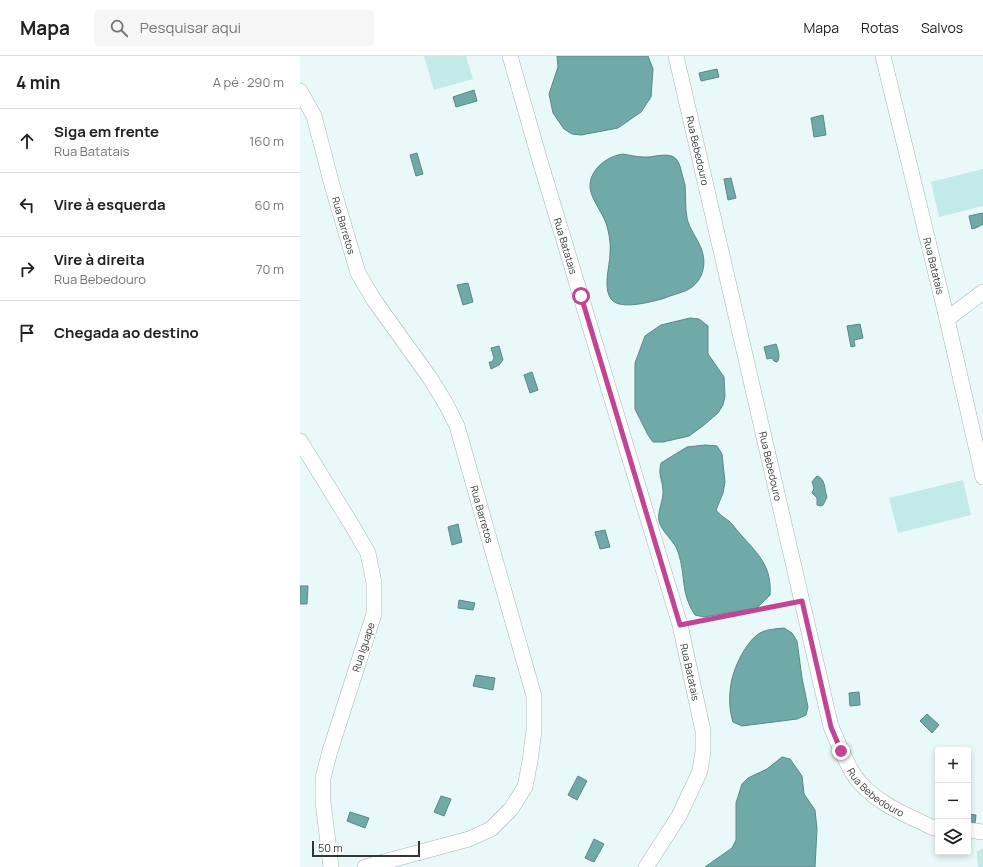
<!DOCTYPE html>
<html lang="pt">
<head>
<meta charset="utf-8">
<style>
  body { margin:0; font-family:Manrope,sans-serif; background:#f6f6f6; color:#202124 }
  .controls { position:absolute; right:12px; bottom:12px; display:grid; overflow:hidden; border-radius:4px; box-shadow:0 2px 6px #0003 }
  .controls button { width:36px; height:36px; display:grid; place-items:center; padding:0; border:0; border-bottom:1px solid #e0e0e0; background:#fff; color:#202124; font:20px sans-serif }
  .scale { position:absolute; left:12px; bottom:10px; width:108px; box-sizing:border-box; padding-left:4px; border:2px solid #303535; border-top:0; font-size:11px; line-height:14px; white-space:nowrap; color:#303535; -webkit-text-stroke:3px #fff; paint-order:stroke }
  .stop { position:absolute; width:12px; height:12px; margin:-9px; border:3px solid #c24595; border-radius:50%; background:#fff }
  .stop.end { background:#c24595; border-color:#fff; box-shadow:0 1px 4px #0008 }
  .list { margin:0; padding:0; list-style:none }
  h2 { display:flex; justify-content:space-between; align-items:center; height:52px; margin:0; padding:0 16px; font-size:17px }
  h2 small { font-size:13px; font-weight:400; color:#757577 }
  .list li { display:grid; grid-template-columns:26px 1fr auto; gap:12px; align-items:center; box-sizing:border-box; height:64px; padding:0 16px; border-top:1px solid #e0e0e0 }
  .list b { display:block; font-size:15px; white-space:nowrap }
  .list p { margin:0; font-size:13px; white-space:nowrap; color:#757577 }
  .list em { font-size:13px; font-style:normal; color:#757577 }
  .icon { flex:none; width:22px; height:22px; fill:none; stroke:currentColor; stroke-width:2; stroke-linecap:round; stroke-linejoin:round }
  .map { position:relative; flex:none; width:683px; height:811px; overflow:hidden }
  header { display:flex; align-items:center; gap:24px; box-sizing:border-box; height:56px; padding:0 20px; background:#fff; border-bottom:1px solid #e0e0e0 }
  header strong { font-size:19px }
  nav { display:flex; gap:22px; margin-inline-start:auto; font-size:14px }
  .search { width:280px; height:36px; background:#f6f6f6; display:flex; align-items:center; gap:10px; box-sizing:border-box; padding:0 14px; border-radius:4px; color:#757577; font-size:15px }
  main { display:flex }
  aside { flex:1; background:#fff }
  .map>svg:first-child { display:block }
</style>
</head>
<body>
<header>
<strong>Mapa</strong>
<div class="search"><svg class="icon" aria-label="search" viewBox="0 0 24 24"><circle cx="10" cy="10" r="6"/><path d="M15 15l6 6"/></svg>Pesquisar aqui</div>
<nav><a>Mapa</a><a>Rotas</a><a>Salvos</a></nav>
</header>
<main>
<aside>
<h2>4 min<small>A pé · 290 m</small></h2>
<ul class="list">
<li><svg class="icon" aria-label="ahead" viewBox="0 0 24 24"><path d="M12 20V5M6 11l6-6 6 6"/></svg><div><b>Siga em frente</b><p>Rua Batatais</p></div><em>160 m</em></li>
<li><svg class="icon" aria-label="left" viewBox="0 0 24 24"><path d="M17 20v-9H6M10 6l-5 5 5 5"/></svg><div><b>Vire à esquerda</b></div><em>60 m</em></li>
<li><svg class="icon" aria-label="right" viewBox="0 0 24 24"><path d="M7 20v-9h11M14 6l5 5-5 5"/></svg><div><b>Vire à direita</b><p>Rua Bebedouro</p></div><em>70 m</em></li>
<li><svg class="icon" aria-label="arrive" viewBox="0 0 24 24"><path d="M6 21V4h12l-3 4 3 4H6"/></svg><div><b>Chegada ao destino</b></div></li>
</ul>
</aside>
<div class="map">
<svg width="683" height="811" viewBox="0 0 683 811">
  <rect width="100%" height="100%" fill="#e9f8f8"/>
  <g fill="#c2eae9">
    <polygon points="124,0 166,0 173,23 134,34"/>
    <polygon points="683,113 683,150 639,161 631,126"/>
    <polygon points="663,424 671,459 598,477 589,442"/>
    <polygon points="683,792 683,811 678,811 677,796"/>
  </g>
  <g fill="#6faaa9" stroke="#5c8786">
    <polygon points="257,0 348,0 353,13 351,41 341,56 318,72 281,79 272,78 264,73 253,57 249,38 258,11"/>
    <polygon points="417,13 419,21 401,25 399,17"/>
    <polygon points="174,34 177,45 156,51 153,41"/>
    <polygon points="523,59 526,79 514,81 511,62"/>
    <polygon points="117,97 123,118 116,120 110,99"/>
    <path d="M323,98C329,99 337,101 344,101C353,102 369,95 376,103C379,106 380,110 381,114C382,119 384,124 385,129C386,139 385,151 387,162C389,172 397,182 401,192C408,209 402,228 385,235C377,238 369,240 362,243C350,246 321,254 312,244C302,233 310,210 310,197C311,187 309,177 306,167C302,156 289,140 290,129C291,112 308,100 323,98Z"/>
    <polygon points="431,122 436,142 428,144 424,123"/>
    <polygon points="683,157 683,168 678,171 672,173 669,160"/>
    <polygon points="168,227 173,246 163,249 157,229"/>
    <polygon points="390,262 399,263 408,270 408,298 424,321 425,340 423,349 418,357 404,369 389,380 363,386 353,386 348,379 335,353 335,307 345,280 361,269"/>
    <polygon points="560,268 563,282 554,284 555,290 551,291 547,270"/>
    <path d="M476,288C478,294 481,301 477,306L474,305L472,302L467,303L464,291Z"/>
    <polygon points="199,290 203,304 199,309 191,313 189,306 192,306 194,302 191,292"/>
    <polygon points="232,316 238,334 230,337 224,319"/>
    <path d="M405,389L417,390L422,398L425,426L423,437L416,454C422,461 424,461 430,466C434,470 438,476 442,480C459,499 472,511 470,539L457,552L404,561L395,559C380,536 386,519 378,496C375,485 362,477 359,465C357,455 364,444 363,434C362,422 358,420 361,407L387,391Z"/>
    <path d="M517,420C526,423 524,433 527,441L523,449L521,450L517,449V442L512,437L514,432L512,426L515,422Z"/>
    <polygon points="158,468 162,486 152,489 148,471"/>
    <polygon points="305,474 310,491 300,493 295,476"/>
    <polygon points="0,530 8,530 7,548 0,548"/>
    <polygon points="159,544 175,547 173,554 158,552"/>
    <path d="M484,572L492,577L497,585L502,622L508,651L506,659L497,663L442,670L433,666C429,654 429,640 431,628C433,613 446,585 460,577C467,573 476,573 484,572Z"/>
    <polygon points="176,619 195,622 193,634 173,630"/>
    <polygon points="559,636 560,649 550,650 549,637"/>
    <polygon points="627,658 639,669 632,677 620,665"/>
    <polygon points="482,701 490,703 502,720 504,738 515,754 517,773 515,811 405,811 432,792 436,784 436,747 442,728 448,722 467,713"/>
    <polygon points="278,720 287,725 277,744 268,739"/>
    <polygon points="141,740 151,743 144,760 134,756"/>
    <polygon points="50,756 69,762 65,772 47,765"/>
    <polygon points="668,758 676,759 675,767 668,766"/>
    <polygon points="294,783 304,788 294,806 285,802"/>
  </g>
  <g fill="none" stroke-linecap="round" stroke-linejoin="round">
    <g stroke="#a5b4b3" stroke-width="16">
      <g id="street">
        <path id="s1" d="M210,0L240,105L380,569L403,675V695L400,715L379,760L346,811"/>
        <path id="s2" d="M376,0L531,671C538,686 544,702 552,716C570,745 604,758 634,772H638"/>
        <path id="s3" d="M583,0L647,263L683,421"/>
        <path id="s4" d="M0,35L14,60L32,129L58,217L74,244L130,322L146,348L157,370L234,640V674L230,705L225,731L211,753L191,773L169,783L65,811"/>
        <polyline points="647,263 683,236"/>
        <polyline points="0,385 53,471 68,497 74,527 74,558 30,695 23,722 23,746 31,811"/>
        <polyline points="668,774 683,776"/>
      </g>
    </g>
    <polyline stroke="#a6b2b2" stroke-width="2.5" stroke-dasharray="3 3" stroke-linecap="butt" points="393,566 488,547"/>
    <use href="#street" stroke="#fff" stroke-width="15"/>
  </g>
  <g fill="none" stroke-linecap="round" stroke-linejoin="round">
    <polyline stroke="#c24595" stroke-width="5" points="281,240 380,569 502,545 531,671 541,695"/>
  </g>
  <g text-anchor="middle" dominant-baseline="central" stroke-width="4" stroke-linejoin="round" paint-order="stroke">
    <g font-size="10" fill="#303535" stroke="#fff">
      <text stroke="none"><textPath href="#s2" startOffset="97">Rua Bebedouro</textPath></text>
      <text stroke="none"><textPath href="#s4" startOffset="142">Rua Barretos</textPath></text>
      <text stroke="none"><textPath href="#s1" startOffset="198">Rua Batatais</textPath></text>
      <text stroke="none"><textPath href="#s3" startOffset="216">Rua Batatais</textPath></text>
      <text stroke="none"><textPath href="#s2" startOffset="421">Rua Bebedouro</textPath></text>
      <text stroke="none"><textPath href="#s4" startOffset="466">Rua Barretos</textPath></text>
      <text transform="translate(63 591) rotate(-72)">Rua Iguape</text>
      <text stroke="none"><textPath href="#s1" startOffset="642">Rua Batatais</textPath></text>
      <text stroke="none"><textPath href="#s2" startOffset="770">Rua Bebedouro</textPath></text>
    </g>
  </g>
</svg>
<div class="controls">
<button>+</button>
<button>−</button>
<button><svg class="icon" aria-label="layers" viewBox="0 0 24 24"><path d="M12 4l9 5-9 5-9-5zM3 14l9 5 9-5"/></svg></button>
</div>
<div class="scale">50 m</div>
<div class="stop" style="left:281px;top:240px"></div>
<div class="stop end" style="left:541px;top:695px"></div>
</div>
</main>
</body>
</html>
